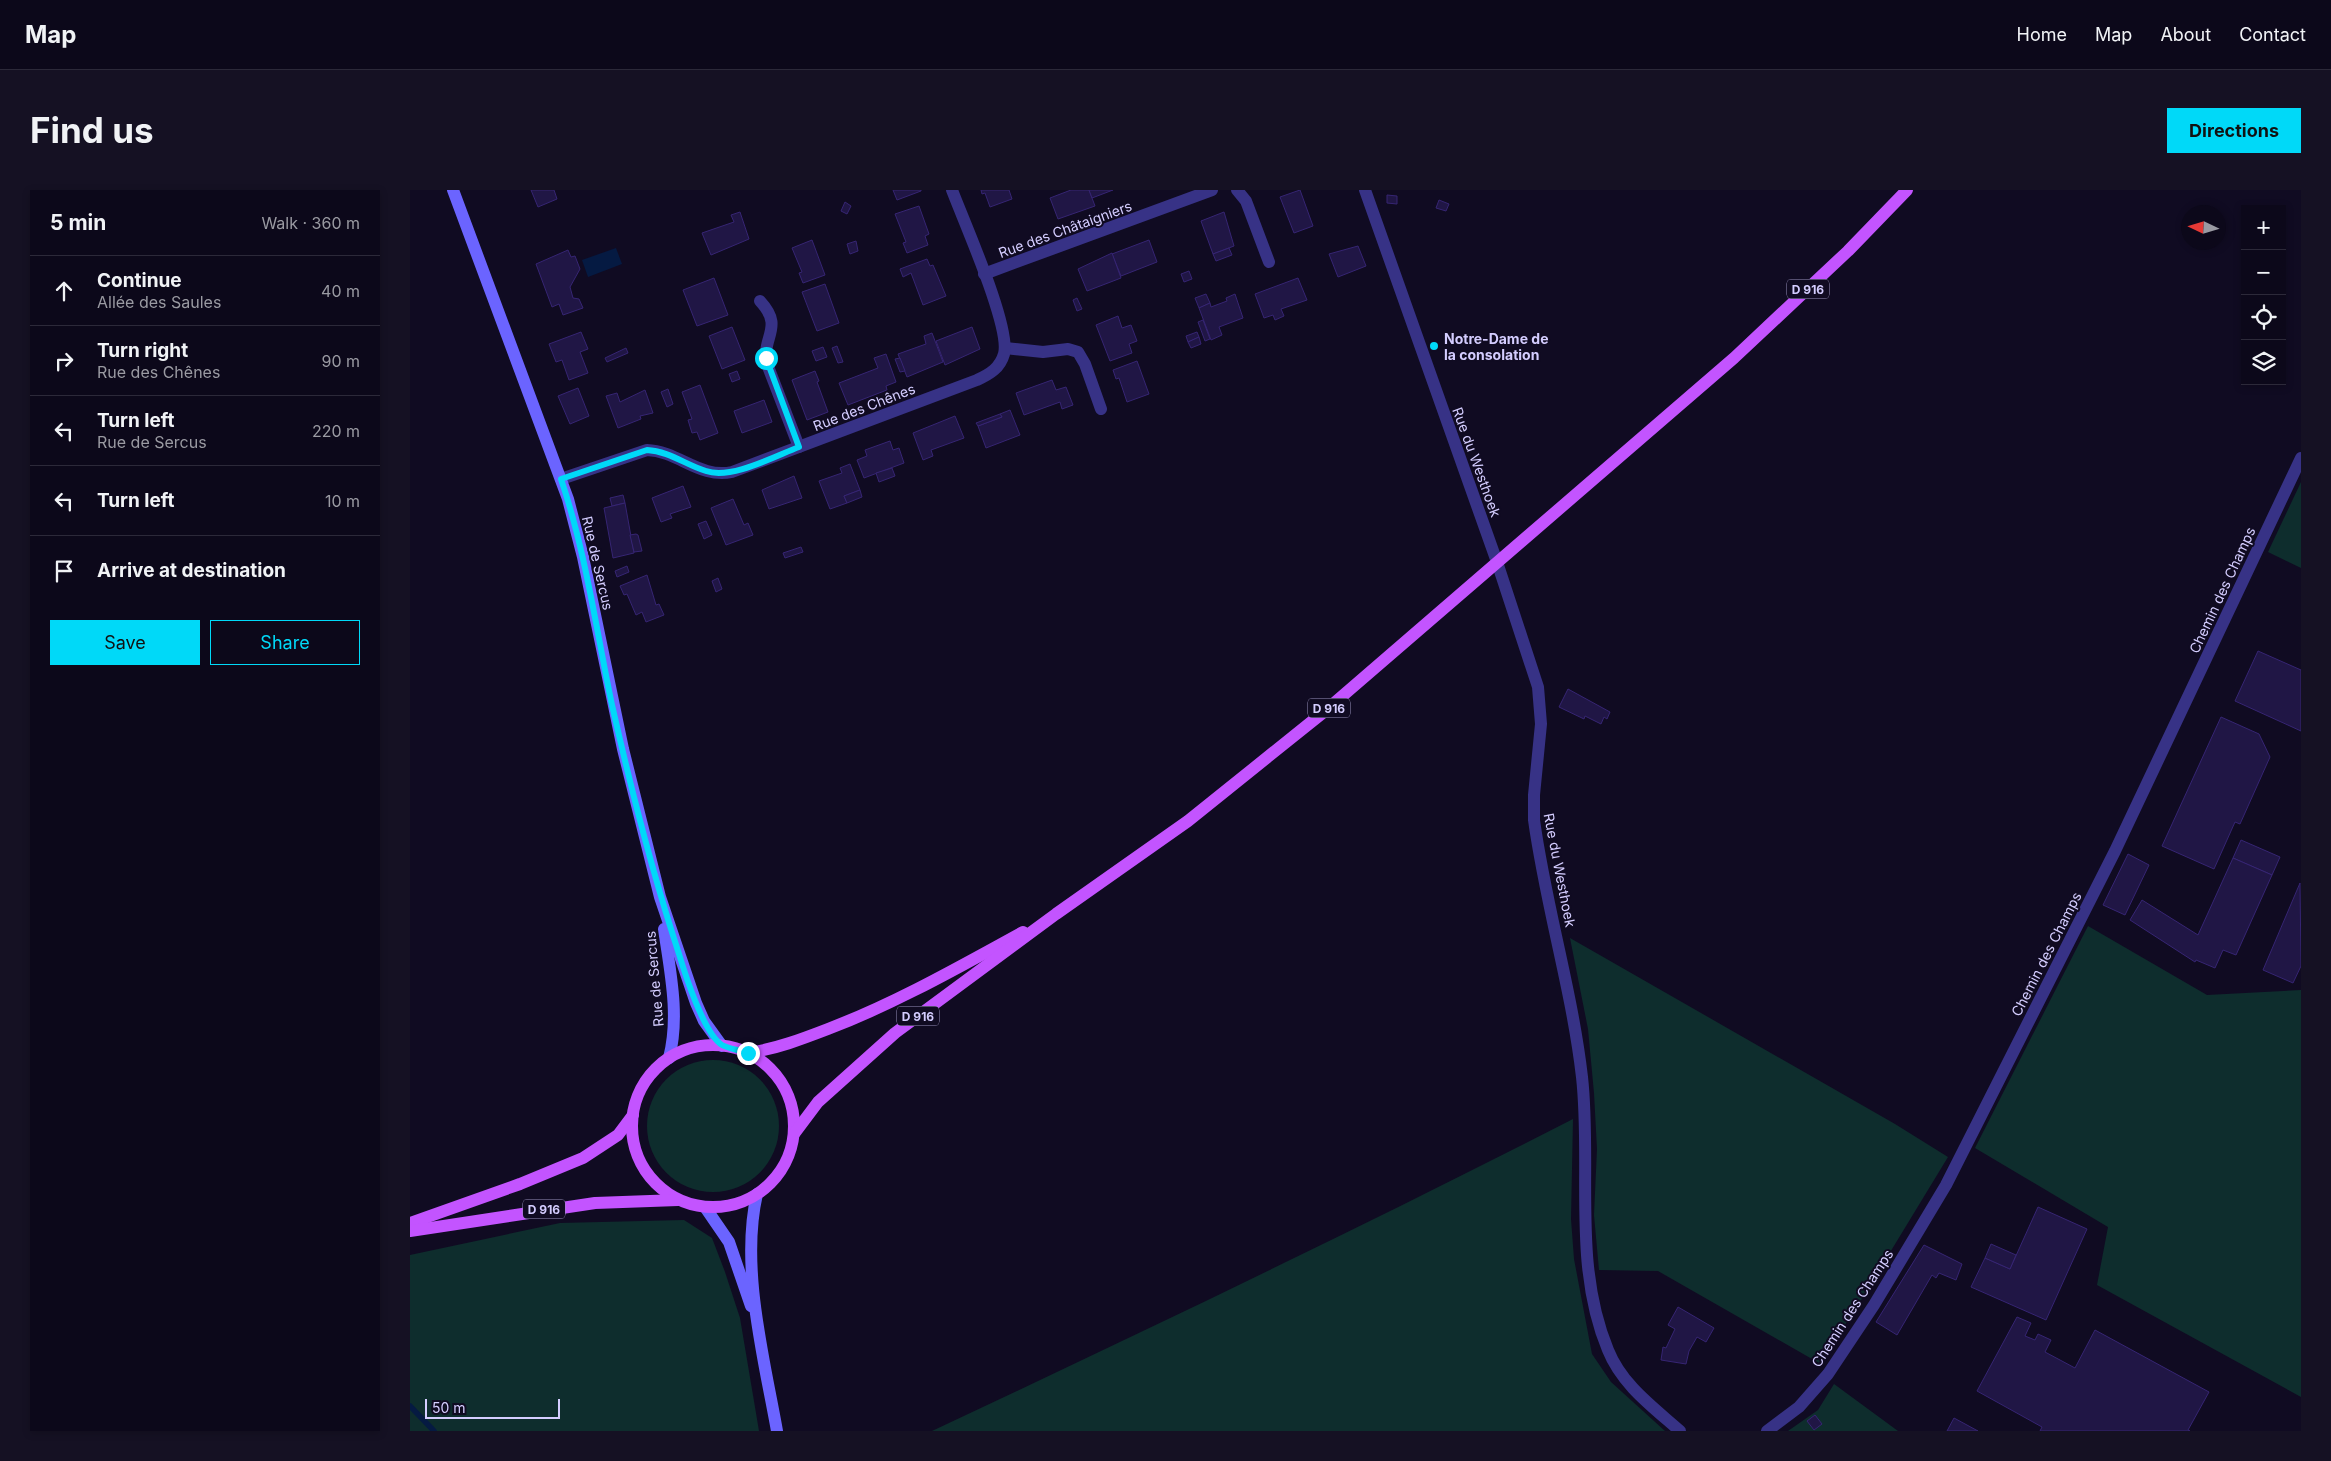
<!DOCTYPE html>
<html lang="en">
<head>
<meta charset="utf-8">
<style>
  body { margin:0; font-family:Inter,sans-serif; background:#151123; color:#f1f3f6 }
  .controls { position:absolute; right:15px; top:15px; display:grid; overflow:hidden; border-radius:0px; box-shadow:0 2px 8px #0003 }
  .controls button { width:45px; height:45px; display:grid; place-items:center; padding:0; border:0; border-bottom:1px solid #2c2939; background:#0c081a; color:#f1f3f6; font:25px sans-serif }
  .compass { position:absolute; left:1771px; top:15px; width:45px; height:45px; border-radius:50%; background:#0c081a; box-shadow:0 2px 8px #0003; rotate:274deg }
  .scale { position:absolute; left:15px; bottom:12px; width:135px; box-sizing:border-box; padding-left:5px; border:2px solid #d4cdff; border-top:0; font-size:14px; line-height:18px; white-space:nowrap; color:#d4cdff; -webkit-text-stroke:4px #100b22; paint-order:stroke }
  .stop { position:absolute; width:15px; height:15px; margin:-11px; border:4px solid #00d9f8; border-radius:50%; background:#fff }
  .stop.end { background:#00d9f8; border-color:#fff; box-shadow:0 1px 5px #0008 }
  .list { margin:0; padding:0; list-style:none }
  h2 { display:flex; justify-content:space-between; align-items:center; height:65px; margin:0; padding:0 20px; font-size:21px }
  h2 small { font-size:16px; font-weight:400; color:#9a9aa2 }
  .list li { display:grid; grid-template-columns:32px 1fr auto; gap:15px; align-items:center; box-sizing:border-box; height:70px; padding:0 20px; border-top:1px solid #2c2939 }
  .list b { display:block; font-size:19px; white-space:nowrap }
  .list p { margin:0; font-size:16px; white-space:nowrap; color:#9a9aa2 }
  .list em { font-size:16px; font-style:normal; color:#9a9aa2 }
  .actions { display:flex; gap:10px; padding:15px 20px }
  .actions a { flex:1; padding:11px 0; border:1px solid #00d9f8; border-radius:0px; text-align:center; font-size:18px; color:#00d9f8 }
  .actions .main { background:#00d9f8; color:#111 }
  .icon { flex:none; width:28px; height:28px; fill:none; stroke:currentColor; stroke-width:2; stroke-linecap:round; stroke-linejoin:round }
  .map { position:relative; flex:none; width:1891px; height:1241px; overflow:hidden; border-radius:0px }
  header { display:flex; align-items:center; gap:30px; box-sizing:border-box; height:70px; padding:0 25px; background:#0c081a; border-bottom:1px solid #2c2939 }
  header strong { font-size:24px }
  nav { display:flex; gap:28px; margin-inline-start:auto; font-size:18px }
  .intro { display:flex; align-items:center; justify-content:space-between; box-sizing:border-box; height:120px; padding:0 30px }
  h1 { margin:0; font-size:35px }
  .button { padding:12px 22px; border-radius:0px; background:#00d9f8; color:#111; font-size:18px; font-weight:700 }
  main { display:flex; gap:30px; padding:0 30px }
  aside { flex:1; background:#0c081a; border-radius:0px; box-shadow:0 2px 8px #0003 }
  .map>svg:first-child { display:block }
</style>
</head>
<body>
<header>
<strong>Map</strong>
<nav><a>Home</a><a>Map</a><a>About</a><a>Contact</a></nav>
</header>
<div class="intro"><h1>Find us</h1><a class="button">Directions</a></div>
<main>
<aside>
<h2>5 min<small>Walk · 360 m</small></h2>
<ul class="list">
<li><svg class="icon" aria-label="ahead" viewBox="0 0 24 24"><path d="M12 20V5M6 11l6-6 6 6"/></svg><div><b>Continue</b><p>Allée des Saules</p></div><em>40 m</em></li>
<li><svg class="icon" aria-label="right" viewBox="0 0 24 24"><path d="M7 20v-9h11M14 6l5 5-5 5"/></svg><div><b>Turn right</b><p>Rue des Chênes</p></div><em>90 m</em></li>
<li><svg class="icon" aria-label="left" viewBox="0 0 24 24"><path d="M17 20v-9H6M10 6l-5 5 5 5"/></svg><div><b>Turn left</b><p>Rue de Sercus</p></div><em>220 m</em></li>
<li><svg class="icon" aria-label="left" viewBox="0 0 24 24"><path d="M17 20v-9H6M10 6l-5 5 5 5"/></svg><div><b>Turn left</b></div><em>10 m</em></li>
<li><svg class="icon" aria-label="arrive" viewBox="0 0 24 24"><path d="M6 21V4h12l-3 4 3 4H6"/></svg><div><b>Arrive at destination</b></div></li>
</ul>
<div class="actions"><a class="main">Save</a><a>Share</a></div>
</aside>
<div class="map">
<svg width="1891" height="1241" viewBox="0 0 1891 1241">
  <rect width="100%" height="100%" fill="#100b22"/>
  <g fill="#0e2d2d">
    <polygon points="1891,292 1891,378 1858,362"/>
    <polygon points="1678,736 1797,805 1891,800 1891,1207 1687,1095 1698,1037 1565,958"/>
    <polygon points="1160,748 1485,934 1538,967 1445,1120 1409,1173 1248,1081 1189,1080 1184,1025 1187,959 1184,903 1178,839"/>
    <circle cx="303" cy="936" r="66"/>
    <path d="M1163,929L1161,1029L1164,1069L1182,1164L1201,1192L1255,1241H522C737,1140 952,1037 1163,929Z"/>
    <polygon points="274,1030 302,1048 315,1082 330,1128 349,1241 0,1241 0,1065 150,1033"/>
    <polygon points="1424,1194 1488,1241 1378,1241 1408,1220"/>
  </g>
  <polygon fill="#051a42" points="206,58 212,74 178,87 172,70"/>
  <g fill="none" stroke-linecap="round" stroke-linejoin="round">
    <polyline stroke="#051a42" stroke-width="5.5" points="0,1216 24,1241"/>
  </g>
  <g fill="#201645" stroke="#362573">
    <polygon points="121,0 144,0 147,9 128,17"/>
    <polygon points="483,0 511,0 511,1 487,10"/>
    <polygon points="571,0 599,0 602,9 580,17 575,3 572,4"/>
    <polygon points="661,0 679,0 685,16 648,29 640,8"/>
    <polygon points="679,0 703,0 682,8"/>
    <polygon points="890,0 903,36 884,43 870,7"/>
    <polygon points="977,5 987,6 987,14 977,13"/>
    <polygon points="1029,10 1039,14 1036,21 1026,18"/>
    <polygon points="435,12 441,16 437,24 431,21"/>
    <polygon points="509,16 519,44 515,46 518,55 497,63 493,53 496,52 485,24"/>
    <polygon points="330,22 339,49 301,65 292,43 324,32 321,25"/>
    <polygon points="814,22 824,56 803,64 791,31"/>
    <polygon points="402,50 415,85 393,93 389,83 392,82 382,58"/>
    <polygon points="739,50 747,72 711,86 702,64"/>
    <polygon points="446,51 448,61 440,64 437,54"/>
    <polygon points="948,56 956,76 928,87 919,64"/>
    <polygon points="819,58 822,65 806,71 803,64"/>
    <polygon points="158,60 161,67 165,66 170,79 160,97 163,108 169,109 173,118 153,125 149,114 142,117 126,74"/>
    <polygon points="702,63 711,88 677,101 668,79"/>
    <polygon points="517,69 520,76 523,75 536,106 513,115 501,83 493,87 490,79"/>
    <polygon points="779,81 782,89 774,92 771,84"/>
    <polygon points="304,88 318,125 287,136 273,100"/>
    <polygon points="888,88 897,110 871,119 874,126 865,130 863,125 854,128 845,104"/>
    <polygon points="415,94 429,133 407,141 392,102"/>
    <polygon points="796,104 800,113 789,118 785,108"/>
    <polygon points="825,104 833,128 809,137 812,145 801,150 789,118 800,113 801,117 817,111 816,108"/>
    <polygon points="667,108 672,119 667,121 663,110"/>
    <polygon points="708,126 712,138 721,135 727,151 719,154 722,163 700,171 686,135"/>
    <polygon points="793,130 800,149 795,151 788,132"/>
    <polygon points="322,137 335,170 312,179 299,146"/>
    <polygon points="562,137 570,159 535,175 526,151"/>
    <polygon points="171,142 178,159 170,162 178,183 159,190 152,170 146,172 139,154"/>
    <polygon points="787,142 789,147 778,152 776,146"/>
    <polygon points="522,143 533,172 497,187 488,164 516,154 514,146"/>
    <polygon points="789,147 791,154 781,158 778,152"/>
    <polygon points="427,156 433,172 428,173 422,158"/>
    <polygon points="413,157 417,167 406,171 402,161"/>
    <polygon points="216,158 218,163 197,172 195,168"/>
    <polygon points="476,164 486,192 476,196 477,200 438,215 429,193 468,178 464,168"/>
    <polygon points="490,168 495,181 490,182 485,169"/>
    <polygon points="727,171 739,204 717,212 709,188 706,189 703,180"/>
    <polygon points="327,181 330,189 322,192 319,184"/>
    <polygon points="405,181 409,191 407,192 418,222 397,230 382,190"/>
    <polygon points="642,190 646,200 656,197 663,215 652,219 650,212 614,225 606,203"/>
    <polygon points="290,195 308,243 290,250 287,242 282,243 278,230 282,229 272,202"/>
    <polygon points="168,198 179,226 160,234 148,206"/>
    <polygon points="258,199 263,214 257,217 251,202"/>
    <polygon points="235,200 243,223 230,226 231,229 208,238 196,206 207,203 210,212"/>
    <polygon points="354,210 362,232 332,243 324,221"/>
    <polygon points="600,220 610,245 576,258 568,236 592,227 590,224"/>
    <polygon points="590,224 592,227 568,236 566,233"/>
    <polygon points="545,226 554,248 521,260 523,266 513,270 503,243"/>
    <polygon points="480,251 483,260 489,258 494,273 454,288 447,270 457,266 455,260"/>
    <polygon points="440,274 450,300 434,306 437,313 420,319 409,291 432,283 430,278"/>
    <polygon points="482,278 485,286 469,292 466,283"/>
    <polygon points="384,286 392,308 359,319 352,300"/>
    <polygon points="273,296 281,317 260,324 262,328 251,332 242,308"/>
    <polygon points="450,300 452,307 437,313 434,306"/>
    <polygon points="213,305 215,313 202,316 200,308"/>
    <polygon points="323,309 334,335 338,333 343,345 316,355 301,318"/>
    <polygon points="215,313 224,363 203,368 194,318"/>
    <polygon points="296,331 302,345 294,349 288,334"/>
    <polygon points="226,344 228,345 232,361 224,362 220,345"/>
    <polygon points="391,357 393,362 375,368 373,363"/>
    <polygon points="217,376 219,382 207,387 205,381"/>
    <polygon points="237,385 246,415 249,414 254,425 236,432 232,422 226,425 217,404 214,405 210,396"/>
    <polygon points="308,388 312,399 306,402 302,391"/>
    <polygon points="1848,461 1891,480 1891,541 1825,511"/>
    <polygon points="1158,499 1200,522 1197,529 1194,527 1191,534 1175,526 1174,529 1149,517"/>
    <polygon points="1811,527 1849,544 1860,567 1830,634 1825,632 1804,679 1752,656"/>
    <polygon points="1831,650 1870,667 1862,685 1823,668"/>
    <polygon points="1718,664 1739,675 1715,725 1693,715"/>
    <polygon points="1823,668 1862,685 1826,765 1813,760 1805,778 1786,770 1785,772 1720,730 1732,710 1788,745"/>
    <polygon points="1890,693 1891,776 1883,793 1853,780"/>
    <polygon points="1628,1017 1677,1039 1636,1130 1561,1097 1575,1068 1600,1079"/>
    <polygon points="1581,1054 1606,1065 1600,1079 1575,1068"/>
    <polygon points="1514,1055 1552,1074 1546,1090 1529,1083 1526,1088 1522,1085 1487,1145 1466,1132"/>
    <polygon points="1268,1117 1304,1138 1296,1152 1287,1147 1279,1161 1276,1174 1251,1170 1253,1157 1256,1158 1265,1139 1258,1135"/>
    <polygon points="1607,1127 1621,1133 1615,1146 1625,1150 1628,1144 1641,1150 1635,1162 1665,1178 1685,1140 1799,1202 1778,1240 1780,1241 1630,1241 1632,1237 1567,1201"/>
    <polygon points="1405,1225 1412,1234 1404,1240 1397,1231"/>
    <polygon points="1544,1228 1568,1241 1537,1241"/>
  </g>
  <g fill="none" stroke-linecap="round" stroke-linejoin="round">
    <g stroke="#373286" stroke-width="12">
      <polyline points="827,0 836,11 859,72"/>
      <path d="M955,0L1087,372L1128,497L1131,534L1124,605V630C1136,717 1162,800 1172,887C1182,977 1162,1074 1198,1160C1212,1195 1243,1217 1270,1241"/>
      <polyline points="574,84 802,0"/>
      <path d="M350,111C375,138 351,146 357,174L389,257"/>
      <polyline points="595,158 633,162 658,159 668,162 675,174 691,219"/>
      <path d="M151,289L237,260C268,261 290,289 322,282L567,190C580,184 590,178 594,164C601,137 554,32 542,0"/>
      <polyline points="1357,1241 1389,1217 1418,1184 1464,1115 1536,995 1705,661 1891,268"/>
    </g>
    <g stroke="#6b64ff" stroke-width="12">
      <polyline points="43,0 158,309 173,367 213,559 250,707 286,813 294,831 312,856"/>
      <path d="M254,739C260,781 270,826 259,868"/>
      <path d="M347,1004C330,1077 354,1168 367,1241"/>
      <polyline points="295,1017 319,1052 341,1116"/>
    </g>
    <g stroke="#c354ff" stroke-width="12">
      <circle cx="303" cy="936" r="81"/>
      <path d="M338,863C366,859 392,849 418,839C486,813 549,777 613,742"/>
      <polyline points="384,944 408,912 485,843 646,724 778,631 915,521 1324,168 1438,61 1497,0"/>
      <polyline points="0,1033 110,994 173,968 208,945 223,925"/>
      <polyline points="0,1041 185,1013 268,1010"/>
    </g>
  </g>
  <g fill="none" stroke-linecap="round" stroke-linejoin="round">
    <path stroke="#00d9f8" stroke-width="6" d="M338,863C330,860 319,859 312,855C294,844 275,784 269,764C242,682 221,599 202,515C186,439 176,363 151,289L237,260C259,261 276,275 296,281C321,290 365,266 389,257L356,168"/>
  </g>
  <circle fill="#00d9f8" stroke="#100b22" stroke-width="2" cx="1024" cy="156" r="5"/>
  <g text-anchor="middle" dominant-baseline="central" stroke-width="4" stroke-linejoin="round" paint-order="stroke">
    <g fill="#100b22" stroke="#9993bd" stroke-width="1">
      <rect x="1377" y="89.5" width="42" height="19" rx="4"/>
      <rect x="898" y="508.5" width="42" height="19" rx="4"/>
      <rect x="487" y="816.5" width="42" height="19" rx="4"/>
      <rect x="113" y="1009.5" width="42" height="19" rx="4"/>
    </g>
    <g font-size="12" font-weight="bold" fill="#d4cdff">
      <text x="1398" y="99">D 916</text>
      <text x="919" y="518">D 916</text>
      <text x="508" y="826">D 916</text>
      <text x="134" y="1019">D 916</text>
    </g>
    <g font-size="14" fill="#d4cdff" stroke="#100b22">
      <text transform="translate(655 39) rotate(-20)">Rue des Châtaigniers</text>
      <text transform="translate(454 217) rotate(-21)">Rue des Chênes</text>
      <text transform="translate(1067 272) rotate(70)">Rue du Westhoek</text>
      <text transform="translate(188 373) rotate(77)">Rue de Sercus</text>
      <text transform="translate(1812 400) rotate(-65)">Chemin des Champs</text>
      <text transform="translate(1150 680) rotate(79)">Rue du Westhoek</text>
      <text transform="translate(1636 764) rotate(-63)">Chemin des Champs</text>
      <text transform="translate(244 789) rotate(-95)">Rue de Sercus</text>
      <text transform="translate(1442 1118) rotate(-57)">Chemin des Champs</text>
    </g>
    <g font-size="14" font-weight="bold" fill="#d4cdff" stroke="#100b22" text-anchor="start">
      <text x="1034" y="148">Notre-Dame de<tspan x="1034" dy="16">la consolation</tspan></text>
    </g>
  </g>
</svg>
<div class="controls">
<button>+</button>
<button>−</button>
<button><svg class="icon" aria-label="locate" viewBox="0 0 24 24"><circle cx="12" cy="12" r="6"/><path d="M12 2v4M12 18v4M2 12h4M18 12h4"/></svg></button>
<button><svg class="icon" aria-label="layers" viewBox="0 0 24 24"><path d="M12 4l9 5-9 5-9-5zM3 14l9 5 9-5"/></svg></button>
</div>
<svg class="compass" viewBox="-18 -18 36 36"><path d="M0-13l5 13h-10z" fill="#e53935"/><path d="M0 13l5-13h-10z" fill="#9a9aa2"/></svg>
<div class="scale">50 m</div>
<div class="stop" style="left:356px;top:168px"></div>
<div class="stop end" style="left:338px;top:863px"></div>
</div>
</main>
</body>
</html>
